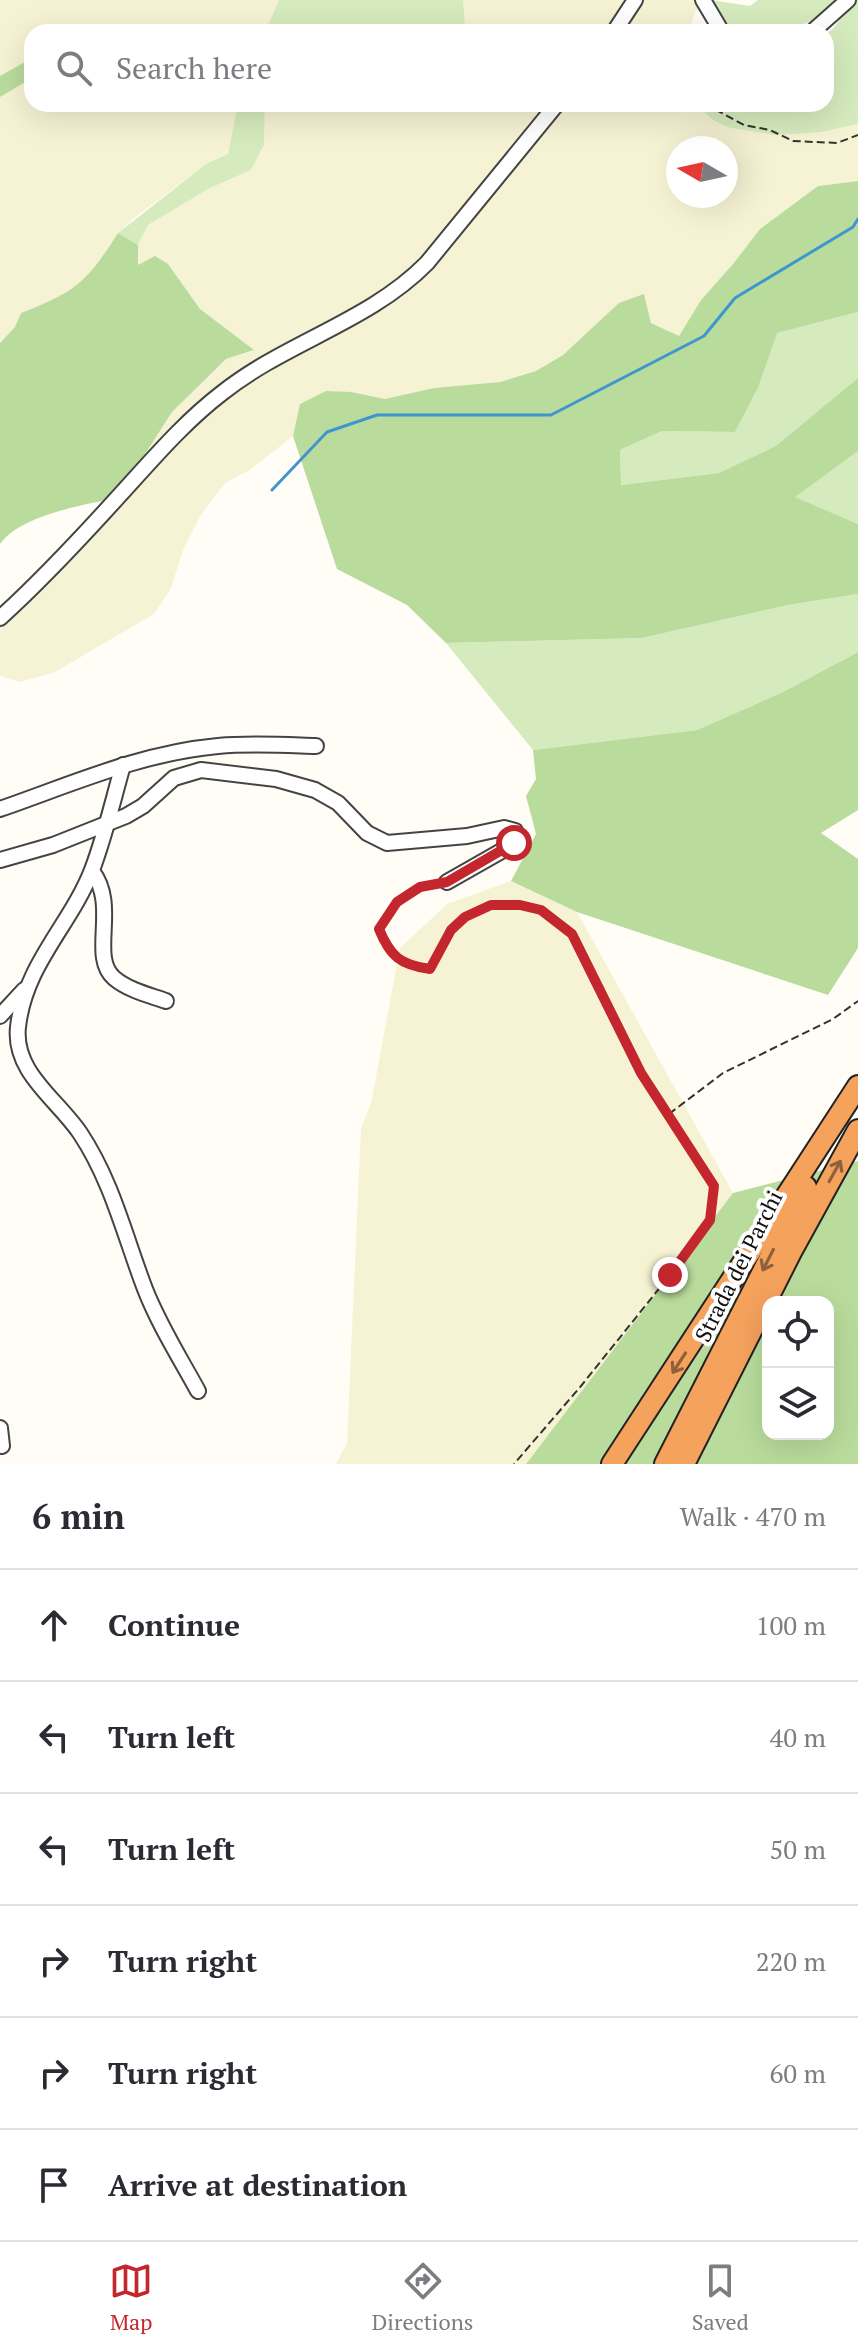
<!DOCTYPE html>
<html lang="en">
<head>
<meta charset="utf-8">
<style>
  body { margin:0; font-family:"PT Serif",serif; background:#f7f7f7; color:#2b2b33 }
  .controls { position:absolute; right:24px; bottom:24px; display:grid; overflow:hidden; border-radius:16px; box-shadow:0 8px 32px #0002 }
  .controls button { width:72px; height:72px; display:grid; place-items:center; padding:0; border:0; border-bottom:2px solid #e1e1e2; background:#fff; color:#2b2b33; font:40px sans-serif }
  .compass { position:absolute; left:666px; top:136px; width:72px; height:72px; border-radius:50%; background:#fff; box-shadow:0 8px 32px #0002; rotate:279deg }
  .stop { position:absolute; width:24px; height:24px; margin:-18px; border:6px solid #c4262e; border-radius:50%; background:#fff }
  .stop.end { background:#c4262e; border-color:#fff; box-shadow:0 2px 8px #0008 }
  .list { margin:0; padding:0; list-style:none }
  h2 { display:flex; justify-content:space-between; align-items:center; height:104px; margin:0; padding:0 32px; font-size:34px }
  h2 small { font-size:26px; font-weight:400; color:#7c7c81 }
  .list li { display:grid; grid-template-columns:52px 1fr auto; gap:24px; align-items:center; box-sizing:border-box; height:112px; padding:0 32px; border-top:2px solid #e1e1e2 }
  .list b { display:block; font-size:30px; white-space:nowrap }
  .list em { font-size:26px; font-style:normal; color:#7c7c81 }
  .icon { flex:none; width:44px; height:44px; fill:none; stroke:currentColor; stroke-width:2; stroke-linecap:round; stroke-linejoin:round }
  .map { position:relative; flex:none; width:858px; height:1464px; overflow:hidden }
  .search { position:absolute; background:#fff; box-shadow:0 8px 32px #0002; left:24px; right:24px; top:24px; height:88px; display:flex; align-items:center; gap:20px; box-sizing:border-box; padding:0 28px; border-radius:24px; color:#7c7c81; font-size:30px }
  .sheet { height:776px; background:#fff }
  nav { display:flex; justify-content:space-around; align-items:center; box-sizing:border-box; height:112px; border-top:2px solid #e1e1e2; background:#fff; font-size:22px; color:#7c7c81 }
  nav a { display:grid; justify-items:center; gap:4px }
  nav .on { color:#c4262e }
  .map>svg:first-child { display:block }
</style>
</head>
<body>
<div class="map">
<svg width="858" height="1464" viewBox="0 0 858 1464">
  <rect width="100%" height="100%" fill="#fffdf5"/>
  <g fill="#f6f3d4" fill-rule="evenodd">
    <polygon points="0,0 279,0 265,32 32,32 32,58 0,76"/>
    <polygon points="463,0 711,0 695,12 689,32 458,32 465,26"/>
    <polygon points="32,78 32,104 238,104 228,154 206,164 134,218 118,233 94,271 77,287 58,298 21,313 15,327 0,343 0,97"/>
    <path d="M265,104H695L713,120L822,132L858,124V181L818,186L760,229L733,264L701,300L679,336L651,323L644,294L590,331L563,355L536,371L500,382L434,388L385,399L351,392L301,404L293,436L250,470L225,483L201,515L183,550L171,588L154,614L55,672L20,682L0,676V618L117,498L172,412L226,359L253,351L200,309L168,264L138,265V245L148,225L210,188L251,170L264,145ZM678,148H726V196H678Z"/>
    <polygon points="511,881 577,912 733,1193 526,1464 336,1464 347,1443 361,1128 371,1104 400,948 447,904"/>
  </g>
  <g fill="#d5ebbd">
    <polygon points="279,0 463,0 465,26 458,32 265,32"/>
    <polygon points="711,0 750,6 758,0 840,0 829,14 783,32 741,32 716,15"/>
    <polygon points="854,0 858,0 858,124 822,132 775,135 727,127 713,120 695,104 826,104 826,34 833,29"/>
    <polygon points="238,104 265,104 264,145 251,170 210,188 148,225 138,245 118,233 206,164 228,154"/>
    <polygon points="858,312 858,378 776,447 719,473 621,485 620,450 662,431 735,432 758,388 776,333"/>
    <polygon points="858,451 858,524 794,497"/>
    <polygon points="858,594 858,652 783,692 697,730 533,750 446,643 642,638 788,605"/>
  </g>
  <g fill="#b9dc9c" fill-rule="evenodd">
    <polygon points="32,58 32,78 0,97 0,76"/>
    <polygon points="858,181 858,312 777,333 758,388 735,432 662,431 620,450 621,485 719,473 776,446 858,378 858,451 795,497 858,524 858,594 788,605 642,638 446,643 407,605 337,569 293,436 300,404 326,391 351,392 385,399 434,388 500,382 536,371 563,355 619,303 644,294 651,323 679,336 701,300 733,264 760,229 818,186"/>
    <path d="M118,233L138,245V265L155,256L168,264L200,309L254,350L226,359L172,412L117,498C83,505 21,515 0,544V343L15,327L21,313C77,291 86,283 118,233Z"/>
    <polygon points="858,652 858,810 821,833 858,859 858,948 828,995 577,912 511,881 536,834 526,796 536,779 533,750 697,730 783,692"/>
    <path d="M858,1161V1464H526L733,1193ZM768,1302H828V1434H768Z"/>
  </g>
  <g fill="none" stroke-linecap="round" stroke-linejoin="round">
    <polyline stroke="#3f96cf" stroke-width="3" points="272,490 327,432 377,415 551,415 704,336 735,298 853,227 858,219"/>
    <g stroke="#444" stroke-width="18">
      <g id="minor">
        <polyline points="703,0 722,32"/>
        <polyline points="614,32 635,0"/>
        <polyline points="812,32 848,0"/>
        <path d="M0,618C42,580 81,538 119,496C152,460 183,423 222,393C286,342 369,322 427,263L557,104"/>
        <path d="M123,765C113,800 105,836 92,870C70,926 25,964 18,1027C13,1072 57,1099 80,1133C112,1181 125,1237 145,1289C159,1325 180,1358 198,1391"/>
        <path d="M0,809C72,784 141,753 218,746C250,743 284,745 316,746"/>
        <polyline points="0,860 53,845 126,816 143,806 174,778 201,770 276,779 315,790 338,803 367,833 387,843 467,836 504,828 515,831 516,837 512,845 447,882"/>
        <path d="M92,871C119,906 89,956 114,978C128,990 149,995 166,1001"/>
        <polyline points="0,1016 24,990"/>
        <polyline points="0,1428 2,1446"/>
      </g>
    </g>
    <g stroke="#222" stroke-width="24">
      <g id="highway">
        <polyline points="612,1464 858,1086"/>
        <polyline points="665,1464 806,1187"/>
        <polyline points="684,1464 791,1252 858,1130"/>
      </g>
    </g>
    <g stroke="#333" stroke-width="2" stroke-dasharray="8 4" stroke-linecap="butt">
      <polyline points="705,104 744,125 770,130 793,141 837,143 858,135"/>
      <path d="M433,884C405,890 393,907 379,929C390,956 400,965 430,969L451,930L465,917L491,905H520L541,910L572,934L641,1073L714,1186L710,1220L670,1275L581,1386L514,1464"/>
      <polyline points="669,1114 723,1073 833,1019 858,1001"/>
    </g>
    <use href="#minor" stroke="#fff" stroke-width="14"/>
    <use href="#highway" stroke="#f5a25d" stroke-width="20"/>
  </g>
  <defs><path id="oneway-shaft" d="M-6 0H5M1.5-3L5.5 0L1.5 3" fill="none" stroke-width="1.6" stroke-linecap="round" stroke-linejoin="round" transform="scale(2)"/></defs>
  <g stroke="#8e613b">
    <use href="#oneway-shaft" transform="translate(835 1171) rotate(-61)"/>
    <use href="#oneway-shaft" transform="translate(768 1260) rotate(117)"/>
    <use href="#oneway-shaft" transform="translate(679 1363) rotate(123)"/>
  </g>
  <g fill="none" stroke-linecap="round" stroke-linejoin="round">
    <path stroke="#c4262e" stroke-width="10" d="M514,843L447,882L420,887L397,902L379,929C390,956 400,965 430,969L451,930L465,917L491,905H520L541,910L572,934L641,1073L714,1186L710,1220L670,1275"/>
  </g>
  <g text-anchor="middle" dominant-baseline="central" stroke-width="8" stroke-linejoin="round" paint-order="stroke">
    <g font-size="22" fill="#111" stroke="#fff">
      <text transform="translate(738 1266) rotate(-63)">Strada dei Parchi</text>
    </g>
  </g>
</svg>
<div class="controls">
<button><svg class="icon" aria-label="locate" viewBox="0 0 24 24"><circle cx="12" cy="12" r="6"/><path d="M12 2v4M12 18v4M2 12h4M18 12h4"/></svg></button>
<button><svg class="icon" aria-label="layers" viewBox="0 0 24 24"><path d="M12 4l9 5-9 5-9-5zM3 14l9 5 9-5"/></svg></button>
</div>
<svg class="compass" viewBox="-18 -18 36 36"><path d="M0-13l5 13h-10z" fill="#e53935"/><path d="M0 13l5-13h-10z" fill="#7c7c81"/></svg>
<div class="stop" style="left:514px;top:843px"></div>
<div class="stop end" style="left:670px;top:1275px"></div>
<div class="search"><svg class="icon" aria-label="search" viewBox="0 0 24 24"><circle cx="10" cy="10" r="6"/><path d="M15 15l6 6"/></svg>Search here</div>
</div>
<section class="sheet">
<h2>6 min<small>Walk · 470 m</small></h2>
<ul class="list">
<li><svg class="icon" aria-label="ahead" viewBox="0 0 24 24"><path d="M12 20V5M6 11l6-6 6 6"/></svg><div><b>Continue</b></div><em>100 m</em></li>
<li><svg class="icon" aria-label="left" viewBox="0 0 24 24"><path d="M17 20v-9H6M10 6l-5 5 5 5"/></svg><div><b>Turn left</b></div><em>40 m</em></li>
<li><svg class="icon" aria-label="left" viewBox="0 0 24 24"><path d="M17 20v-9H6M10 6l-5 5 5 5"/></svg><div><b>Turn left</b></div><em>50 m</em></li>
<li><svg class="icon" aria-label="right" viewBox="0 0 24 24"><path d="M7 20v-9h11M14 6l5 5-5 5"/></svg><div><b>Turn right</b></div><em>220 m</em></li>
<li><svg class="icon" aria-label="right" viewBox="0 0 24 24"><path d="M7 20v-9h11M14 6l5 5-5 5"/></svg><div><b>Turn right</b></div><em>60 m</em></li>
<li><svg class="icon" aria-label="arrive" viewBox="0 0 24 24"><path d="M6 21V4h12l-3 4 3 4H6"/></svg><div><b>Arrive at destination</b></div></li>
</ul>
</section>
<nav>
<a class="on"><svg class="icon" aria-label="map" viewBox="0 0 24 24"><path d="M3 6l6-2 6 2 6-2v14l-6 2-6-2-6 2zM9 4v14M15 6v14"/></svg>Map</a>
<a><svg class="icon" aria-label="directions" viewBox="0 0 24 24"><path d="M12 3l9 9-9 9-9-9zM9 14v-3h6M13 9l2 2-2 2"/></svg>Directions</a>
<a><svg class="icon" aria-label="saved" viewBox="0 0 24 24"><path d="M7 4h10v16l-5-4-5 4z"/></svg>Saved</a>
</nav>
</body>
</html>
